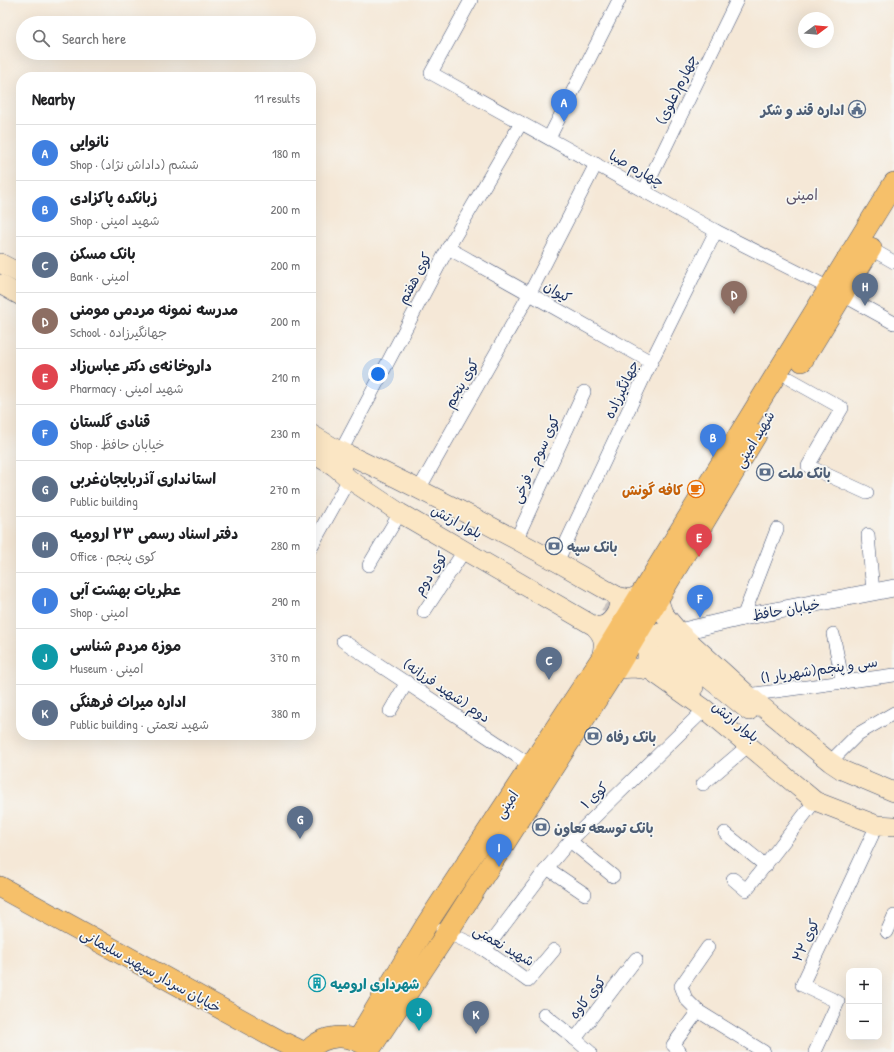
<!DOCTYPE html>
<html lang="en">
<head>
<meta charset="utf-8">
<style>
  body { margin:0; font-family:"Patrick Hand","Playpen Sans Arabic",sans-serif; background:#f2f2f2; color:#202124 }
  .controls { position:absolute; right:12px; bottom:12px; display:grid; overflow:hidden; border-radius:8px; box-shadow:0 4px 16px #0002 }
  .controls button { width:36px; height:36px; display:grid; place-items:center; padding:0; border:0; border-bottom:1px solid #e0e0e0; background:#fff; color:#202124; font:20px sans-serif }
  .compass { position:absolute; left:798px; top:12px; width:36px; height:36px; border-radius:50%; background:#fff; box-shadow:0 4px 16px #0002; rotate:74deg }
  .you { position:absolute; left:378px; top:374px; width:14px; height:14px; margin:-10px; border:3px solid #fff; border-radius:50%; background:#1a73e8; box-shadow:0 0 0 6px #1a73e833 }
  .badge { display:grid; place-items:center; width:26px; height:26px; border-radius:50%; background:#d1495b; color:#fff; font-size:13px; font-weight:700 }
  .pin { position:absolute; translate:-50% -33px; filter:drop-shadow(0 1px 2px #0008) }
  .pin::after { content:''; position:absolute; top:21px; width:14px; height:12px; background:inherit; clip-path:polygon(0 0,100% 0,50% 100%) }
  .list { margin:0; padding:0; list-style:none }
  h2 { display:flex; justify-content:space-between; align-items:center; height:52px; margin:0; padding:0 16px; font-size:17px }
  h2 small { font-size:13px; font-weight:400; color:#757577 }
  .list li { display:grid; grid-template-columns:26px 1fr auto; gap:12px; align-items:center; box-sizing:border-box; height:56px; padding:0 16px; border-top:1px solid #e0e0e0 }
  .list b { display:block; font-size:15px; white-space:nowrap }
  .list p { margin:0; font-size:13px; white-space:nowrap; color:#757577 }
  .list em { font-size:13px; font-style:normal; color:#757577 }
  .icon { flex:none; width:22px; height:22px; fill:none; stroke:currentColor; stroke-width:2; stroke-linecap:round; stroke-linejoin:round }
  .map { position:relative; flex:none; width:894px; height:1052px; overflow:hidden }
  .search { position:absolute; background:#fff; box-shadow:0 4px 16px #0002; left:16px; top:16px; width:300px; height:44px; display:flex; align-items:center; gap:10px; box-sizing:border-box; padding:0 14px; border-radius:22px; color:#757577; font-size:15px }
  .panel { position:absolute; background:#fff; box-shadow:0 4px 16px #0002; left:16px; top:72px; width:300px; height:668px; border-radius:16px }
  .map>svg:first-child { display:block }
</style>
</head>
<body>
<div class="map">
<svg width="894" height="1052" viewBox="0 0 894 1052">
  <rect width="100%" height="100%" fill="#f6f6f2"/>
  <filter id="ink" filterUnits="userSpaceOnUse"><feTurbulence type="fractalNoise" baseFrequency=".025" numOctaves="2"/><feDisplacementMap in="SourceGraphic" scale="8" xChannelSelector="R" yChannelSelector="G"/><feConvolveMatrix kernelMatrix="1 2 1 2 8 2 1 2 1" color-interpolation-filters="sRGB"/></filter>
  <filter id="wash" filterUnits="userSpaceOnUse"><feTurbulence type="fractalNoise" baseFrequency=".012" numOctaves="4" result="noise"/><feDisplacementMap in="SourceGraphic" scale="16" xChannelSelector="R" yChannelSelector="G"/><feGaussianBlur stdDeviation="0.9" result="paint"/><feColorMatrix in="noise" values="0 0 0 0 0 0 0 0 0 0 0 0 0 0 0 0 0 1.4 0 .05"/><feComposite in="paint" operator="in"/></filter>
  <g filter="url(#wash)">
    <rect width="100%" height="100%" fill="#f5e8d7"/>
  </g>
  <g filter="url(#ink)">
    <g fill="none" stroke-linecap="round" stroke-linejoin="round">
      <polyline stroke="#c9c3bf" stroke-width="19" stroke-dasharray="19 10" stroke-linecap="butt" points="607,602 630,619"/>
      <g stroke="#3c4b70" stroke-width="14">
        <g id="minor">
          <polyline points="471,0 431,73 716,231 843,295 894,323"/>
          <polyline points="549,138 619,0"/>
          <polyline points="644,191 737,0"/>
          <polyline points="864,245 894,262"/>
          <polyline points="448,248 651,362"/>
          <polyline points="790,379 842,408 808,466 867,493"/>
          <polyline points="341,451 448,248 521,123"/>
          <polyline points="419,489 530,293 596,164"/>
          <polyline points="868,535 873,592"/>
          <polyline points="516,540 584,392"/>
          <polyline points="311,547 349,479"/>
          <polyline points="557,562 651,362 716,231"/>
          <polyline points="369,565 400,513"/>
          <polyline points="424,612 464,551"/>
          <polyline points="743,617 777,529"/>
          <polyline points="833,634 843,683"/>
          <polyline points="343,641 532,766"/>
          <polyline points="748,695 894,675"/>
          <polyline points="390,711 407,682"/>
          <polyline points="830,762 858,734 894,713"/>
          <polyline points="703,784 749,745"/>
          <polyline points="725,833 766,866"/>
          <polyline points="570,841 613,876"/>
          <polyline points="547,868 585,894"/>
          <polyline points="733,879 746,890 815,801"/>
          <polyline points="442,930 485,950 528,981 554,950"/>
          <polyline points="887,932 894,916"/>
          <polyline points="708,947 681,986 686,999 698,1011 764,1052"/>
          <polyline points="485,950 547,868 570,841 705,709"/>
          <polyline points="544,1014 575,1039"/>
          <polyline points="590,1052 575,1039 636,959"/>
          <polyline points="680,1052 673,1045 698,1011"/>
          <polyline points="815,1052 838,1002 802,985 877,825"/>
        </g>
      </g>
      <g stroke="#3c4b70" stroke-width="18">
        <polyline id="tertiary" points="679,632 743,617 894,588"/>
      </g>
      <g stroke="#3c4b70" stroke-width="20">
        <g id="secondary">
          <polyline points="0,263 21,274"/>
          <polyline points="0,284 21,296"/>
          <polyline points="311,434 351,458"/>
          <path d="M341,451C435,496 527,544 617,596C630,600 634,599 645,590"/>
          <polyline points="311,453 343,471"/>
          <path d="M333,465L349,479L400,513L594,626C606,638 604,644 601,659"/>
          <polyline points="658,598 663,613 679,632 748,695 830,762 842,770 894,792"/>
          <path d="M594,626C609,629 623,610 617,596"/>
          <polyline points="667,645 749,711"/>
          <polyline points="657,657 694,687"/>
          <polyline points="616,669 635,668 650,670 705,709 815,801 877,825 894,826"/>
          <path d="M650,670C644,660 647,639 659,633C665,631 672,631 679,632"/>
        </g>
      </g>
      <g stroke="#3c4b70" stroke-width="22">
        <g id="primary">
          <polyline points="802,361 871,248"/>
          <polyline points="0,887 280,1041 303,1052"/>
          <polyline points="357,1040 428,922 601,659 894,183"/>
          <polyline points="370,1049 447,933 616,669 756,435"/>
          <path d="M307,1052C323,1034 349,1032 368,1047"/>
        </g>
      </g>
      <use href="#minor" stroke="#fff" stroke-width="13"/>
      <use href="#tertiary" stroke="#fff" stroke-width="17"/>
      <use href="#secondary" stroke="#fbe6c4" stroke-width="19"/>
      <use href="#primary" stroke="#f6c06b" stroke-width="21"/>
    </g>
  </g>
  <defs>
    <g id="civic-ring" transform="scale(0.9)"><circle r="9.5" fill="#f6f6f2" stroke="#5c6f8a" stroke-width="1.5"/><path d="M-.6-6.5H3V-4.5H.6V-3L4-1V1h2V6H-6V1h2V-1L-.6-3ZM-1.2 2.5V6h2.4V2.5Z" fill="#5c6f8a"/></g>
    <g id="bank-ring" transform="scale(0.9)"><circle r="9.5" fill="#f6f6f2" stroke="#5c6f8a" stroke-width="1.5"/><path d="M-6-4H6V4H-6ZM0-2.3a2.3 2.3 0 1 0 0 4.6a2.3 2.3 0 1 0 0-4.6Z" fill="#5c6f8a"/></g>
    <g id="cafe-ring" transform="scale(0.9)"><circle r="9.5" fill="#f6f6f2" stroke="#e8710a" stroke-width="1.5"/><path d="M-5.5-4.5H6V0H3Q3 3.5 0 3.5H-2.5Q-5.5 3.5-5.5 0ZM3-3.2v2h1.7v-2ZM-6 4.5H4V6H-6Z" fill="#e8710a"/></g>
    <g id="building-ring" transform="scale(0.9)"><circle r="9.5" fill="#f6f6f2" stroke="#0f9aa8" stroke-width="1.5"/><path d="M-4-6H4V6H1V3H-1V6H-4ZM-2.5-4.3h1.7v1.8h-1.7ZM.8-4.3h1.7v1.8H.8ZM-2.5-1h1.7V.8h-1.7ZM.8-1h1.7V.8H.8Z" fill="#0f9aa8"/></g>
  </defs>
  <g fill-rule="evenodd">
    <use href="#civic-ring" x="857" y="109"/>
    <use href="#bank-ring" x="765" y="472"/>
    <use href="#cafe-ring" x="696" y="489"/>
    <use href="#bank-ring" x="554" y="546"/>
    <use href="#bank-ring" x="593" y="736"/>
    <use href="#bank-ring" x="541" y="827"/>
    <use href="#building-ring" x="317" y="983"/>
  </g>
  <g text-anchor="middle" dominant-baseline="central" stroke-width="3.5" stroke-linejoin="round" paint-order="stroke">
    <g font-size="14" fill="#1b2f5e" stroke="#f6f6f2">
      <text transform="translate(676 89) rotate(-64)">چهارم(علوی)</text>
      <text transform="translate(637 168) rotate(29)">چهارم صبا</text>
      <text transform="translate(414 278) rotate(-62)">کوی هفتم</text>
      <text transform="translate(558 291) rotate(30)">کیوان</text>
      <text transform="translate(461 383) rotate(-60)">کوی پنجم</text>
      <text transform="translate(621 389) rotate(-65)">جهانگیرزاده</text>
      <text transform="translate(754 439) rotate(-59)">شهید امینی</text>
      <text transform="translate(535 459) rotate(-65)">کوی سوم - فرخی</text>
      <text transform="translate(457 521) rotate(28)">بلوار ارتش</text>
      <text transform="translate(430 573) rotate(-57)">کوی دوم</text>
      <text transform="translate(786 609) rotate(-10)">خیابان حافظ</text>
      <text transform="translate(819 669) rotate(-8)">سی و پنجم(شهریار ۱)</text>
      <text transform="translate(447 690) rotate(34)">دوم (شهید فرزانه)</text>
      <text transform="translate(736 721) rotate(39)">بلوار ارتش</text>
      <text transform="translate(594 795) rotate(-44)">کوی ۱</text>
      <text transform="translate(506 804) rotate(-56)">امینی</text>
      <text transform="translate(805 940) rotate(-65)">کوی ۲۲</text>
      <text transform="translate(504 945) rotate(30)">شهید نعمتی</text>
      <text transform="translate(151 970) rotate(29)">خیابان سردار سپهبد سلیمانی</text>
      <text transform="translate(587 997) rotate(-52)">کوی کاوه</text>
    </g>
    <g font-size="14" font-weight="bold" fill="#4e5e75" stroke="#f6f6f2" text-anchor="start">
      <text x="844" y="109" text-anchor="end">اداره قند و شکر</text>
      <text x="778" y="472">بانک ملت</text>
      <text x="567" y="546">بانک سپه</text>
      <text x="606" y="736">بانک رفاه</text>
      <text x="554" y="827">بانک توسعه تعاون</text>
    </g>
    <g font-size="14" font-weight="bold" fill="#c56008" stroke="#f6f6f2" text-anchor="end">
      <text x="683" y="489">کافه گونش</text>
    </g>
    <g font-size="14" font-weight="bold" fill="#0d838f" stroke="#f6f6f2" text-anchor="start">
      <text x="330" y="983">شهرداری ارومیه</text>
    </g>
    <g font-size="15" fill="#5d556c" stroke="#f6f6f2">
      <text x="802" y="194">امینی</text>
    </g>
  </g>
</svg>
<div class="controls">
<button>+</button>
<button>−</button>
</div>
<svg class="compass" viewBox="-18 -18 36 36"><path d="M0-13l5 13h-10z" fill="#e53935"/><path d="M0 13l5-13h-10z" fill="#757577"/></svg>
<div class="you"></div>
<div class="pin badge" style="left:564px;top:122px;background:#3f7fe0">A</div>
<div class="pin badge" style="left:713px;top:457px;background:#3f7fe0">B</div>
<div class="pin badge" style="left:549px;top:680px;background:#5c6f8a">C</div>
<div class="pin badge" style="left:734px;top:314px;background:#8d6e63">D</div>
<div class="pin badge" style="left:699px;top:557px;background:#e0444e">E</div>
<div class="pin badge" style="left:700px;top:618px;background:#3f7fe0">F</div>
<div class="pin badge" style="left:300px;top:839px;background:#5c6f8a">G</div>
<div class="pin badge" style="left:865px;top:306px;background:#5c6f8a">H</div>
<div class="pin badge" style="left:499px;top:867px;background:#3f7fe0">I</div>
<div class="pin badge" style="left:419px;top:1031px;background:#0f9aa8">J</div>
<div class="pin badge" style="left:476px;top:1034px;background:#5c6f8a">K</div>
<div class="search"><svg class="icon" aria-label="search" viewBox="0 0 24 24"><circle cx="10" cy="10" r="6"/><path d="M15 15l6 6"/></svg>Search here</div>
<section class="panel">
<h2>Nearby<small>11 results</small></h2>
<ul class="list">
<li><span class="badge" style="background:#3f7fe0">A</span><div><b>نانوایی</b><p>Shop · ششم (داداش نژاد)</p></div><em>180 m</em></li>
<li><span class="badge" style="background:#3f7fe0">B</span><div><b>زبانکده پاکزادی</b><p>Shop · شهید امینی</p></div><em>200 m</em></li>
<li><span class="badge" style="background:#5c6f8a">C</span><div><b>بانک مسکن</b><p>Bank · امینی</p></div><em>200 m</em></li>
<li><span class="badge" style="background:#8d6e63">D</span><div><b>مدرسه نمونه مردمی مومنی</b><p>School · جهانگیرزاده</p></div><em>200 m</em></li>
<li><span class="badge" style="background:#e0444e">E</span><div><b>داروخانه‌ی دکتر عباس‌زاد</b><p>Pharmacy · شهید امینی</p></div><em>210 m</em></li>
<li><span class="badge" style="background:#3f7fe0">F</span><div><b>قنادی گلستان</b><p>Shop · خیابان حافظ</p></div><em>230 m</em></li>
<li><span class="badge" style="background:#5c6f8a">G</span><div><b>استانداری آذربایجان‌غربی</b><p>Public building</p></div><em>270 m</em></li>
<li><span class="badge" style="background:#5c6f8a">H</span><div><b>دفتر اسناد رسمی ۲۳ ارومیه</b><p>Office · کوی پنجم</p></div><em>280 m</em></li>
<li><span class="badge" style="background:#3f7fe0">I</span><div><b>عطریات بهشت آبی</b><p>Shop · امینی</p></div><em>290 m</em></li>
<li><span class="badge" style="background:#0f9aa8">J</span><div><b>موزه مردم شناسی</b><p>Museum · امینی</p></div><em>370 m</em></li>
<li><span class="badge" style="background:#5c6f8a">K</span><div><b>اداره میراث فرهنگی</b><p>Public building · شهید نعمتی</p></div><em>380 m</em></li>
</ul>
</section>
</div>
</body>
</html>
